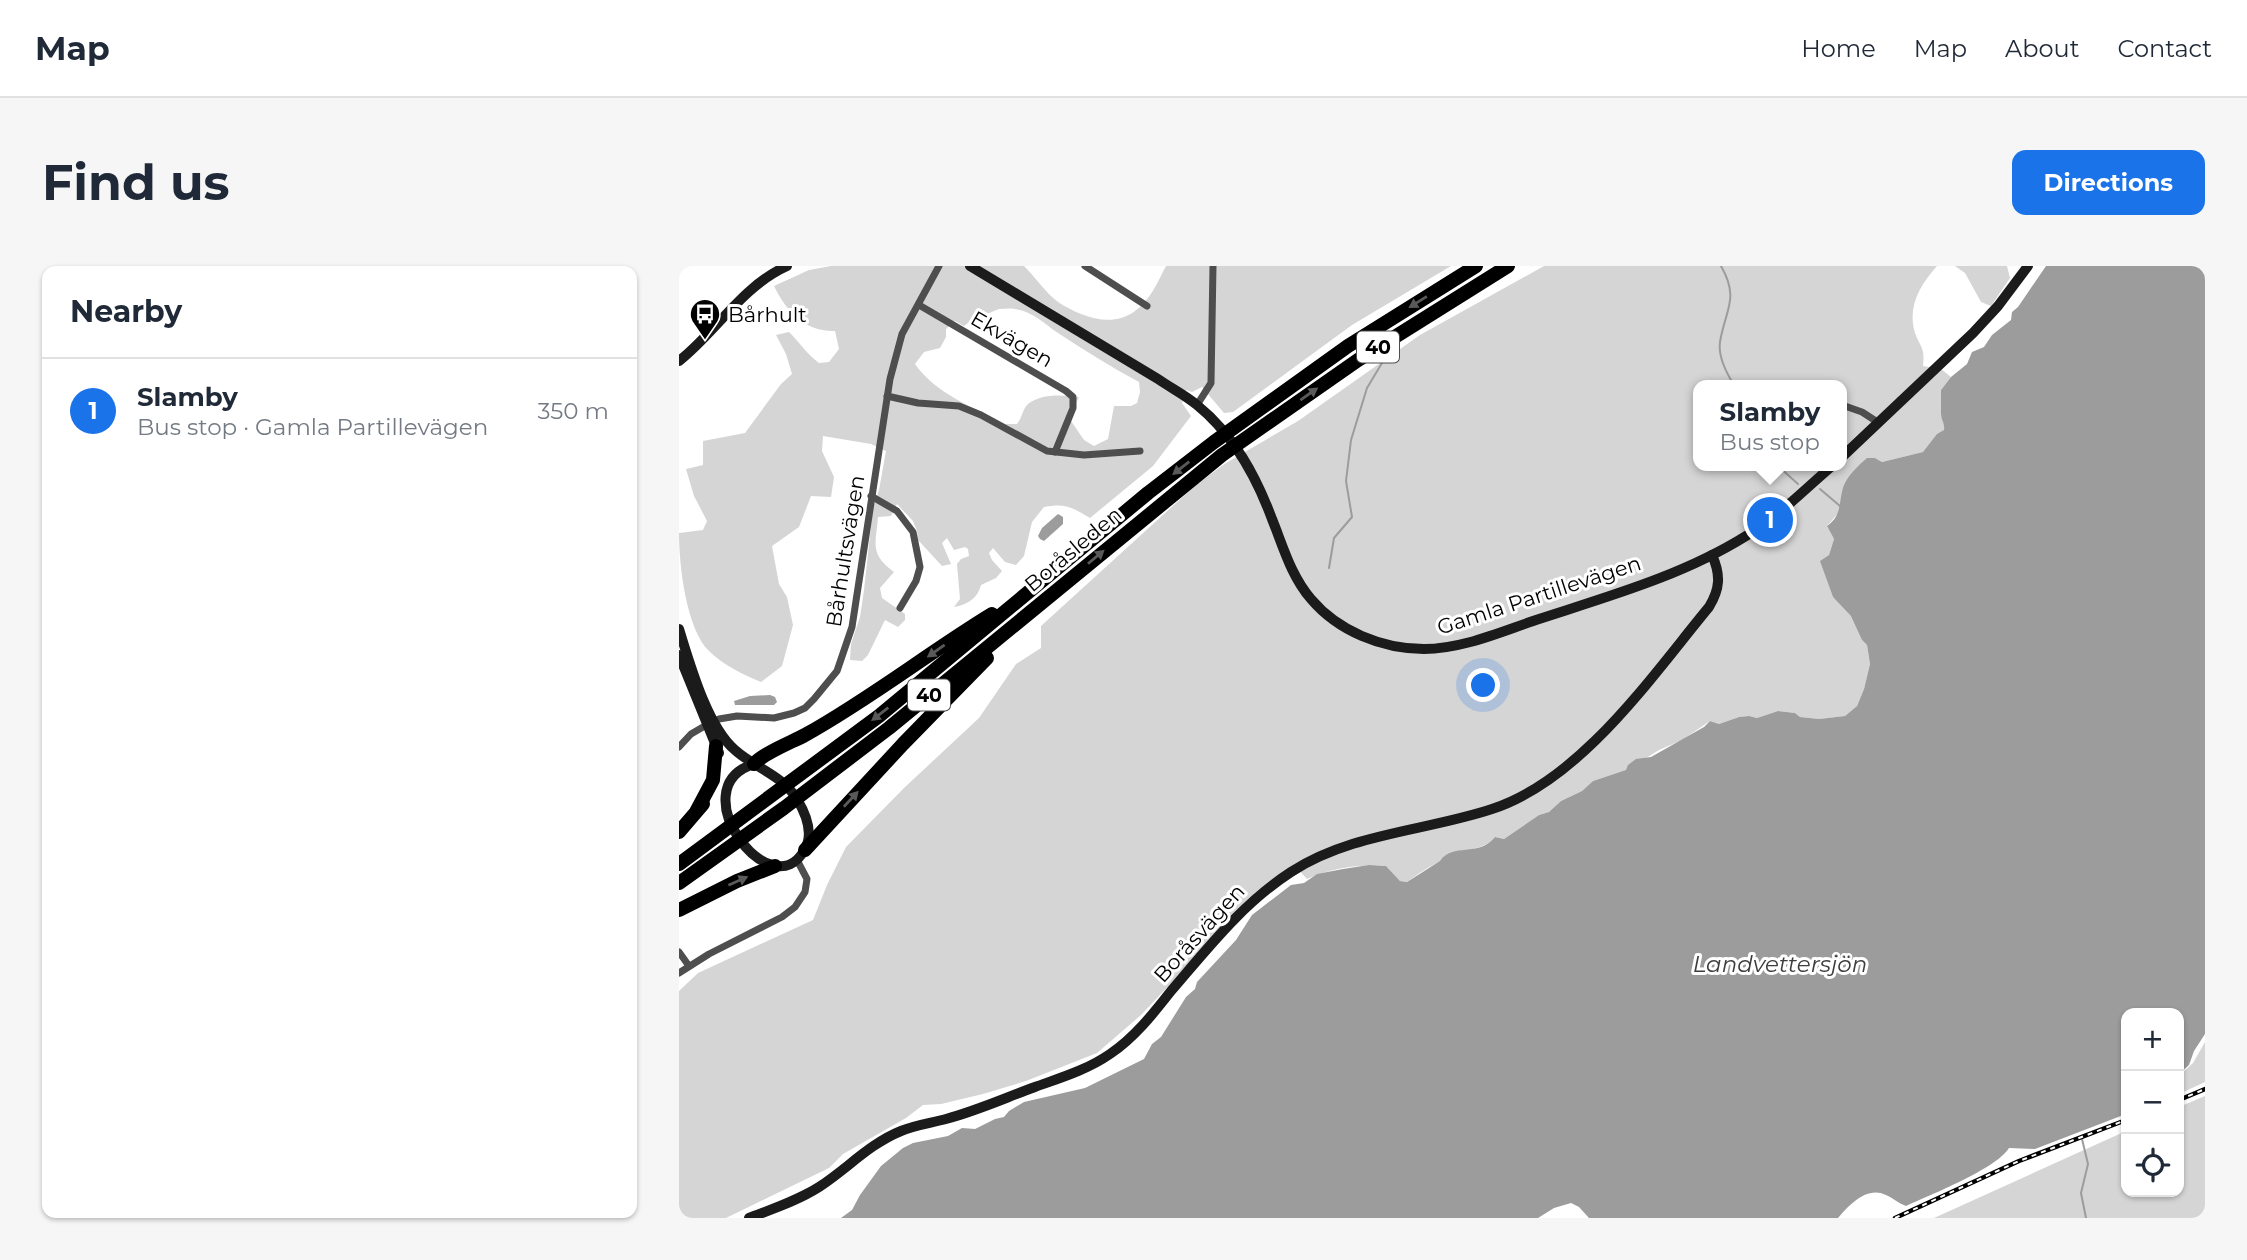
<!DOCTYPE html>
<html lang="en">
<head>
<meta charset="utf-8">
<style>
  body { margin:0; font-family:Montserrat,sans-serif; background:#f6f6f7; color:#1f2937 }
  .controls { position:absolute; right:21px; bottom:21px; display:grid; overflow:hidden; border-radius:14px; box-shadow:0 2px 5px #0004 }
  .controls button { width:63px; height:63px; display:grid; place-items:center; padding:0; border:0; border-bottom:2px solid #e0e1e3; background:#fff; color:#1f2937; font:35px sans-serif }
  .you { position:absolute; left:805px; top:420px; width:24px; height:24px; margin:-18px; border:5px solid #fff; border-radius:50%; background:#1a73e8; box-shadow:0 0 0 10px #1a73e833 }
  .badge { display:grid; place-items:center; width:46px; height:46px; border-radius:50%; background:#1a73e8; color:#fff; font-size:23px; font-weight:700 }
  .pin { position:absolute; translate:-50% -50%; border:4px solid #fff; box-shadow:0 2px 7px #0006 }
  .popup { position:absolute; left:1014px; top:114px; width:154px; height:91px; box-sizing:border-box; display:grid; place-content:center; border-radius:14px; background:#fff; filter:drop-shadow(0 2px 5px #0005); font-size:23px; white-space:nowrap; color:#747a83 }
  .popup b { font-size:26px; color:#1f2937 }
  .popup::after { content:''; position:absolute; left:50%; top:100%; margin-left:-14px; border:14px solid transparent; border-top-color:#fff }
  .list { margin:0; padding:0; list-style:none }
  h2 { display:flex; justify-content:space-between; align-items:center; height:91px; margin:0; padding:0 28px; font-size:30px }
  h2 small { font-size:23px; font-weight:400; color:#747a83 }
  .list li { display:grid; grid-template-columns:46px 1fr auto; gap:21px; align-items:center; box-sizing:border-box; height:105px; padding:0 28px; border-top:2px solid #e0e1e3 }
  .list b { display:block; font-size:26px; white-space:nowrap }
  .list p { margin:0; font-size:23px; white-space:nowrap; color:#747a83 }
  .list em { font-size:23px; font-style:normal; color:#747a83 }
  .icon { flex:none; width:38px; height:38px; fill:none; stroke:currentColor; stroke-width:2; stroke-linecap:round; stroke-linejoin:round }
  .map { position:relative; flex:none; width:1526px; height:952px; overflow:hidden; border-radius:14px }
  header { display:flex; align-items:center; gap:42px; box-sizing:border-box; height:98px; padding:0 35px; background:#fff; border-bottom:2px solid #e0e1e3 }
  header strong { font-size:33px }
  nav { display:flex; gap:38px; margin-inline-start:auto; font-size:24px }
  .intro { display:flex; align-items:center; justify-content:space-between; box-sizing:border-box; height:168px; padding:0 42px }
  h1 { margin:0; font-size:49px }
  .button { padding:18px 32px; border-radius:14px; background:#1a73e8; color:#fff; font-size:24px; font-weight:700 }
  main { display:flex; gap:42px; padding:0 42px }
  aside { flex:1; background:#fff; border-radius:14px; box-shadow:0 2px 5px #0004 }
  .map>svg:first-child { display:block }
</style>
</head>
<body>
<header>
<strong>Map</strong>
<nav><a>Home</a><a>Map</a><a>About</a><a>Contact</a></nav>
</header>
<div class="intro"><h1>Find us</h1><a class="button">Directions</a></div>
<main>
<aside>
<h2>Nearby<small></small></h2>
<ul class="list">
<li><span class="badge">1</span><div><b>Slamby</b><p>Bus stop · Gamla Partillevägen</p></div><em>350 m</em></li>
</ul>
</aside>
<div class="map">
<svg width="1526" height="952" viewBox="0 0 1526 952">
  <rect width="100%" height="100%" fill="#fff"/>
  <g fill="#d5d5d5" fill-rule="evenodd">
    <path d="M152,0H345C356,11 367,27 379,36C401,50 432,63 456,45C471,35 479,15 487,0H772L673,59L554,146L545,147L523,121L513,126L507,124L503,137L512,150L474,200L411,252C392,241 387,237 365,241L353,256L345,290L337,299L326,296L314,282L310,287L313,294L323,305L317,312L302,319C299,332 288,339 275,341L281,333L278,298L282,293L290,290L289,283L286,281L275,284L268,272L263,277L272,298L263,300L239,274L238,265L234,255L218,238L212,250L199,251C197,278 190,288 215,306L201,322L203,332L226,348V354L219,361L206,354L189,389L183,395L171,394L172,378L181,351L185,324L194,242L200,224L207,185L192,178L144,170L143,185L155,211L152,231L132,230L120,261L93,280L100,318L108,331L114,359L103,400L82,416C63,408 46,400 31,386C7,364 0,299 0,267L24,264L28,255L15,230L7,203L24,199V175L66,167L102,118L113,108L107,88L97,69L110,66C121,77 128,88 140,97L150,96L160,83L156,65C126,66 107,45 95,20L130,4ZM320,43C325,43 331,42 336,43C353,45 366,58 379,67C405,84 432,101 460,116L461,126L458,137L452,140H435L429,173L415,180L405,174L390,152L400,131C383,129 363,127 349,138C344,142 343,152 338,158H326C294,141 257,128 236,98L245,86L261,82L267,71V63L276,55L285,60C296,51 306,49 320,43Z"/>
    <path d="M865,0H1258C1241,19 1228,41 1236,67C1242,83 1246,81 1244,100L1262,103L1272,111L1262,124L1263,137L1262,149L1266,159L1265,164L1244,186L1203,196L1196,192L1166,218L1161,245L1148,260L1155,273L1150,289L1142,295L1154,331L1169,345L1178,358L1183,374L1188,379L1191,398L1185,423L1178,440L1166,450L1140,453L1121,451L1116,447L1099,445L1078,452L1070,450L1060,451L1040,458L1031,455L1003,474L980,484L948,504L914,515L903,525L882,535L870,546L860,549L825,573L816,571C808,581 799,581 787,585C766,591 745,603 728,616L721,615L707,600C681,598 652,602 628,613L616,600L497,712L462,749L418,787L347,815L304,828L262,838L244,839L227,852L164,888L150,902L47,952H0V725L19,707L134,654L148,619L167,581L225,522L300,452L337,398L362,382V360L518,218L547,197L619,155L741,69ZM1019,119H1163V200H1019Z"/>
    <polygon points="1276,0 1328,0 1331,12 1312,40 1302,36 1286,7"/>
    <polygon points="1526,776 1526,816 1500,828 1500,810 1514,797"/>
    <polygon points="1526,830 1526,952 1255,952 1447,865 1447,926 1500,926 1500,841"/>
  </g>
  <g fill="#9c9c9c">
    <path d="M1367,0H1526V768L1515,785L1510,799L1500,808V747H1447V848L1356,883L1330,882C1317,903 1251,929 1227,940C1219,937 1214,932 1207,929C1188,919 1169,940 1159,952H910L900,941L892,937L875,942L859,952H162L173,944L181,929L202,900L224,882L234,877L269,870L283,862L296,863L316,853L325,851L330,845L345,836L406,822L465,793L473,778L482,771L507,731L516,723L518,716L557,674L573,649L612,619L625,617L638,608L664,603L690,599L707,600L721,615L728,616L761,595C774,576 799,592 816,571L825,573L860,549L870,546L882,535L903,525L914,515L947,504L949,499L957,493L972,491L1025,461L1031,455L1040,458L1060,451L1070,450L1078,452L1099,445L1116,447L1121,451L1140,453L1166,450L1178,440L1185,423L1191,398L1188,379L1183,374L1172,350L1154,331L1141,295L1150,289L1155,273L1148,260C1164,249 1159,235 1165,219C1170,208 1179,200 1188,192H1196L1203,196L1244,186L1258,168L1265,164C1266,157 1262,154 1262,147C1262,139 1262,132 1262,124L1272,111L1288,98L1293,86L1305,81L1313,69L1332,54L1333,46L1339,41Z"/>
    <polygon points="379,248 384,251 384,258 365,275 361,273 359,270 363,262"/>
    <polygon points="91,429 96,431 98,436 95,439 56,439 55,435 71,430"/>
  </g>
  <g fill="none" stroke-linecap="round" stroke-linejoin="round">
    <g stroke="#9c9c9c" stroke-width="2">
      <path d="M1042,0C1061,33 1046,44 1041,76C1039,90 1048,108 1055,119"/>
      <polyline points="1099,200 1119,218"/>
      <polyline points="1141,223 1161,240"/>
      <polyline points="650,302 655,272 673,251 667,215 672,174 688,122 703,97"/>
      <polyline points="1403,873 1409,898 1402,927 1407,952"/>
    </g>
    <g stroke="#4e4e4e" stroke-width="7">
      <polyline points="406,0 468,40"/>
      <polyline points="240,39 387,125 394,131 394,142 376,186"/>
      <polyline points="208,130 239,137 280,140 302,149 368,185 405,189 461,185"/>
      <polyline points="518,139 532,117 534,0"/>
      <polyline points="1163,139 1183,146 1200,157"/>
      <polyline points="192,230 218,245 234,266 241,301 237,315 221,342"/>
      <polyline points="40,453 58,450 95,452 115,447 126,442 135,433 158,405 173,361 211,113 223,68 260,0"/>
      <polyline points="0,481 12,468 24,461"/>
      <polyline points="0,686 10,700"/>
      <polyline points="0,707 30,688 103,651 116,641 126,626 128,613 118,594"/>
    </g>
    <g stroke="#1b1b1b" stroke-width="10">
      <path d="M291,0L479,113C492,122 506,129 518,139C555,169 577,210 593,253C604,280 612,310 632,333C659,365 703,383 745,383C783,383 821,366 857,354C927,331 1003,310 1067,270C1099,251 1125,224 1153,200"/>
      <path d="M0,95C38,65 62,21 108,0"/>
      <polyline points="1163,191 1294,67 1319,40 1349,0"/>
      <path d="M0,363C11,398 28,460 56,484C76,502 102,508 118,533C127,548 135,567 126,583C93,645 0,521 75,498"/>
      <polyline points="0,389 40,487"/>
      <path d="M70,952C93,943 118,935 140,921C168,903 190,878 222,865C236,859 252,857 267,853C297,845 326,832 356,821C381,812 408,804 431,788C455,772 474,748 492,725C529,682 564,637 612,606C672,567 747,565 813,543C902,514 972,411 1030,341C1041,323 1042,309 1033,289"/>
    </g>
    <g stroke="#000" stroke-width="14">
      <path d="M75,498C83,488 113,476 126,469C191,433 249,387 313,348"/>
      <polyline points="18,544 34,514 37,480"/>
      <polyline points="0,566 24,538"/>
      <polyline points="126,584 224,478 308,392"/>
      <polyline points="0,598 200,450 469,227 535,176 669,80 797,0"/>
      <polyline points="0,617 105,542 210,462 543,189 679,94 829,0"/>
      <polyline points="0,644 58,615 96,600"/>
    </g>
    <g stroke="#000" stroke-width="4.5">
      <g id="rail">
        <polyline points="1500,834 1526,823"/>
        <polyline points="1216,952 1340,895 1447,854"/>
      </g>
    </g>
    <use href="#rail" stroke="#fff" stroke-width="2" stroke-dasharray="5" stroke-linecap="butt"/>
  </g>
  <defs><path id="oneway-solid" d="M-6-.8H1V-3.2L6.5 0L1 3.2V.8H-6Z" transform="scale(1.75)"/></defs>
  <g fill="#595959">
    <use href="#oneway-solid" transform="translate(739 36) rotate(148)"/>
    <use href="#oneway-solid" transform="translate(630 128) rotate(-35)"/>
    <use href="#oneway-solid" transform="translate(502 202) rotate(142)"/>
    <use href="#oneway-solid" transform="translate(417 291) rotate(-40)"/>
    <use href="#oneway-solid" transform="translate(257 385) rotate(145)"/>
    <use href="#oneway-solid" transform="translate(201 448) rotate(142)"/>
    <use href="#oneway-solid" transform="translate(172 533) rotate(-47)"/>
    <use href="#oneway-solid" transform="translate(59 615) rotate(-24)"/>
  </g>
  <defs>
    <g id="bus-pin" transform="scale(1.575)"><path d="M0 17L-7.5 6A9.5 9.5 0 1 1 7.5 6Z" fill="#000" stroke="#fff"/><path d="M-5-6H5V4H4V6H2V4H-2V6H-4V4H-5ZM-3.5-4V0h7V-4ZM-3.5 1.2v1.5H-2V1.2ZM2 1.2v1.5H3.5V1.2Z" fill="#fff"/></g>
  </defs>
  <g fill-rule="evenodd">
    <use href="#bus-pin" x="26" y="48"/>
  </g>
  <g text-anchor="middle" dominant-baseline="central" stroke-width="6" stroke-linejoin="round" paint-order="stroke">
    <g fill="#fff" stroke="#4c4c4c" stroke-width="2">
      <rect x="678" y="65.5" width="42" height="31" rx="5"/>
      <rect x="229" y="413.5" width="42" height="31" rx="5"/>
    </g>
    <g font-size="19" font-weight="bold" fill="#000">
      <text x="699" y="81">40</text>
      <text x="250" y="429">40</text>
    </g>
    <g font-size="21" fill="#000" stroke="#fff" text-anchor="start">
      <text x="49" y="48">Bårhult</text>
    </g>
    <g font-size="21" fill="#000" stroke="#fff">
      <text transform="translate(333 73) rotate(30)">Ekvägen</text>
      <text transform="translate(394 283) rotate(-40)">Boråsleden</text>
      <text transform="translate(166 285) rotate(-81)">Bårhultsvägen</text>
      <text transform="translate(860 329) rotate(-18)">Gamla Partillevägen</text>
      <text transform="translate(520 667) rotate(-48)">Boråsvägen</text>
    </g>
    <g font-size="23" font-style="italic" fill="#3d3d3d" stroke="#fff">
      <text x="1101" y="698">Landvettersjön</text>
    </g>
  </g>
</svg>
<div class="controls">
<button>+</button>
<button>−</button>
<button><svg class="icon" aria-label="locate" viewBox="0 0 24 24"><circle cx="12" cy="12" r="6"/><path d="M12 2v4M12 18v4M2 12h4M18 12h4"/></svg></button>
</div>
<div class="you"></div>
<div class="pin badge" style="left:1091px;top:254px">1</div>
<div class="popup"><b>Slamby</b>Bus stop</div>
</div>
</main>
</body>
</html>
